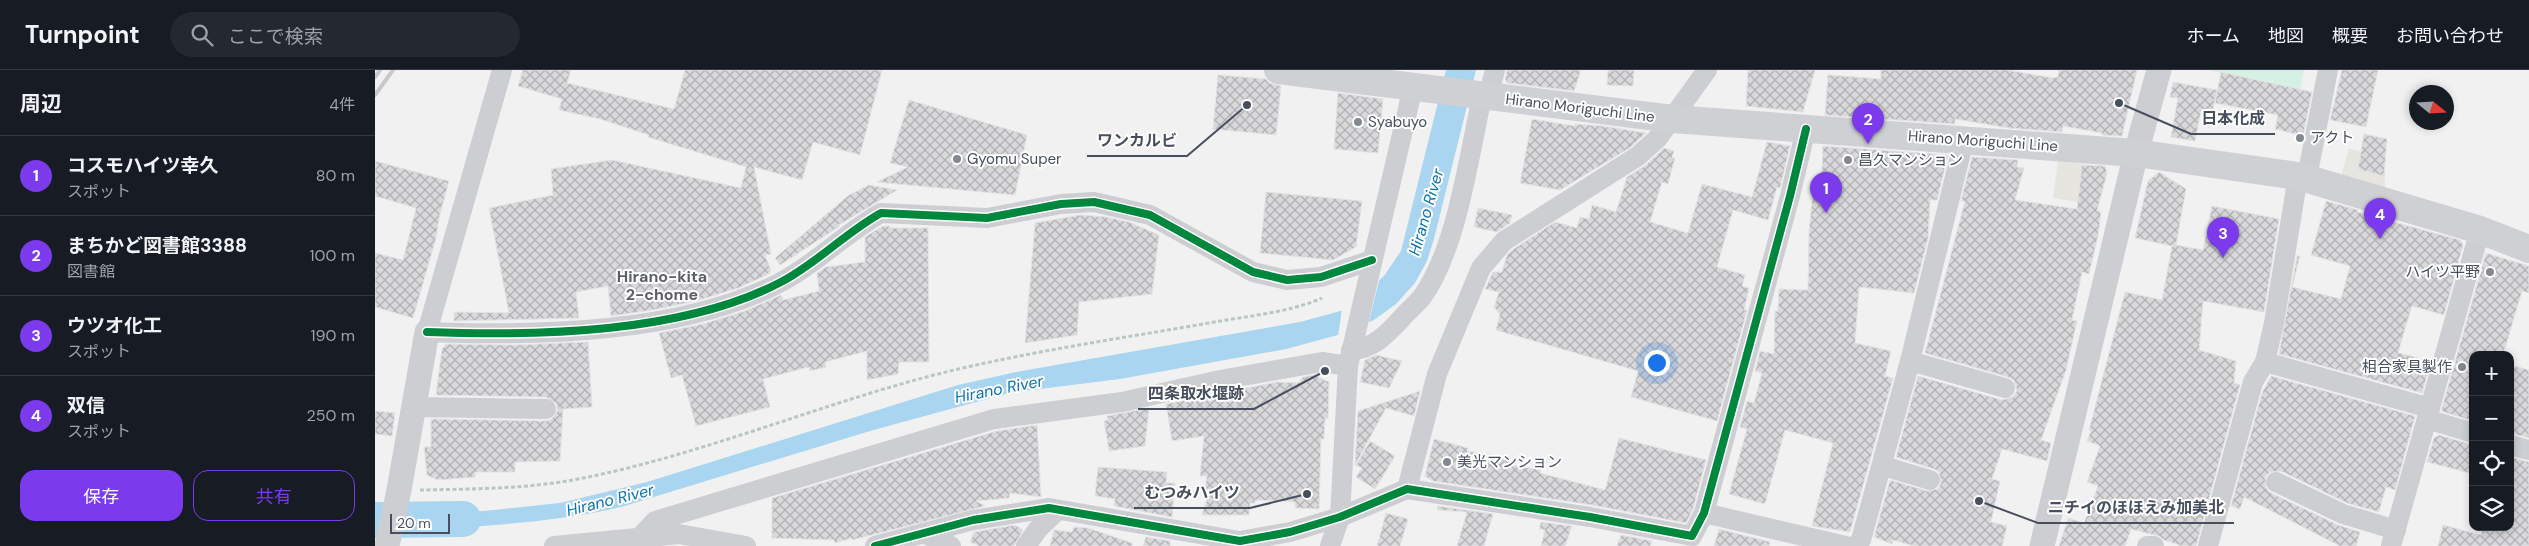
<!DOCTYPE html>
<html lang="ja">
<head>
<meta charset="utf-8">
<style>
  body { margin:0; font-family:"DM Sans","Noto Sans JP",sans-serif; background:#242831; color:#f1f3f6 }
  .controls { position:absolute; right:15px; bottom:15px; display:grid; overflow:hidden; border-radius:10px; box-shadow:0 2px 8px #0003 }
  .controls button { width:45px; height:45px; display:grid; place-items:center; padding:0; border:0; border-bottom:1px solid #363941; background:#171b24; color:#f1f3f6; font:25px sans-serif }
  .compass { position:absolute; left:2034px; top:15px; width:45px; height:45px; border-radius:50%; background:#171b24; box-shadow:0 2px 8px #0003; rotate:108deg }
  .scale { position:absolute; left:15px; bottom:12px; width:60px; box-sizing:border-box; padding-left:5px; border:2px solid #474f5e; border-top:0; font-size:14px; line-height:18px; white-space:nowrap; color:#474f5e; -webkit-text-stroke:4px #fff; paint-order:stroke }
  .you { position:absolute; left:1281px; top:292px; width:18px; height:18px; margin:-12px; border:4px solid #fff; border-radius:50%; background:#1a73e8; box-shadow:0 0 0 8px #1a73e833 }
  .badge { display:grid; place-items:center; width:32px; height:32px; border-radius:50%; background:#7c3aed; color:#fff; font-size:16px; font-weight:700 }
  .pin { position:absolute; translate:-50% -41px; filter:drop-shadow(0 1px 2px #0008) }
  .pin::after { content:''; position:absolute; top:26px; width:18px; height:15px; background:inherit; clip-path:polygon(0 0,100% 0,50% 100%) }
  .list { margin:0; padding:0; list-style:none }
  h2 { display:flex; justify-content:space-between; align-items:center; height:65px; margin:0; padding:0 20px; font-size:21px }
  h2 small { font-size:16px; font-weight:400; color:#9ea1a6 }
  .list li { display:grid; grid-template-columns:32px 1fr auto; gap:15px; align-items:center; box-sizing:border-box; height:80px; padding:0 20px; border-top:1px solid #363941 }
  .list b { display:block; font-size:19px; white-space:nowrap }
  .list p { margin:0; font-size:16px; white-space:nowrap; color:#9ea1a6 }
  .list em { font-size:16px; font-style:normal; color:#9ea1a6 }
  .actions { display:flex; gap:10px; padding:15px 20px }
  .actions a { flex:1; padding:11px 0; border:1px solid #7c3aed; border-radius:15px; text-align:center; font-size:18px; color:#7c3aed }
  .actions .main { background:#7c3aed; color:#fff }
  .icon { flex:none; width:28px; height:28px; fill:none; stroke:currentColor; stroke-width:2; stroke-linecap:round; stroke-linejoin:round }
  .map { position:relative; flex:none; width:2154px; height:476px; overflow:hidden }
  header { display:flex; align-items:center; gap:30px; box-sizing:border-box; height:70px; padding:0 25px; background:#171b24; border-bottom:1px solid #363941 }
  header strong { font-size:24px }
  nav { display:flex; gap:28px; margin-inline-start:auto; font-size:18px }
  .search { width:350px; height:45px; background:#242831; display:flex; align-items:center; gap:12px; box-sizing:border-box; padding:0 18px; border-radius:28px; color:#9ea1a6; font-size:19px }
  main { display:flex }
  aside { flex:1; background:#171b24 }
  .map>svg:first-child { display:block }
</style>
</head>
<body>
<header>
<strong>Turnpoint</strong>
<div class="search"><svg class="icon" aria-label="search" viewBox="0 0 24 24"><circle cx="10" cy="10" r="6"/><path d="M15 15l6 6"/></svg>ここで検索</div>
<nav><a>ホーム</a><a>地図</a><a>概要</a><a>お問い合わせ</a></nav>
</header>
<main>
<aside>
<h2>周辺<small>4件</small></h2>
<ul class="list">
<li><span class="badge">1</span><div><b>コスモハイツ幸久</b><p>スポット</p></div><em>80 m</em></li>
<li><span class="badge">2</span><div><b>まちかど図書館3388</b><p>図書館</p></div><em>100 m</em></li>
<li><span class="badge">3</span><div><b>ウツオ化工</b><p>スポット</p></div><em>190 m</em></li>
<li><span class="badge">4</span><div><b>双信</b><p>スポット</p></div><em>250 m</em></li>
</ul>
<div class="actions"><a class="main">保存</a><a>共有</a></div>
</aside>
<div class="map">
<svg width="2154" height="476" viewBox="0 0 2154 476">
  <defs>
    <pattern id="building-cross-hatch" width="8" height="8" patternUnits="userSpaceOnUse" patternTransform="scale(1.25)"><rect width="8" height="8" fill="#d9d9db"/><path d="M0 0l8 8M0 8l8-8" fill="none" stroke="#b2b2b5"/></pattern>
  </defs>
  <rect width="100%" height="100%" fill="#f2f1f1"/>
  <g fill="#e6e5df">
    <polygon points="1974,78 2010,90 2010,119 1966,106"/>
    <polygon points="1683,90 1713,95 1707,133 1678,128"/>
  </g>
  <polygon fill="#d5f1e4" points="1832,0 1929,0 1925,20"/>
  <path fill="#a9d5f0" d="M1071,0H1101L1059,169L1052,191L1040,213L1021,234L999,250L963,265L911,279L745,309L634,323L495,361L246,437C177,453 108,456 38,460L41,440L109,441L185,433L272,412L583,315L641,302L925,252L969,240L1009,206L1026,181Z"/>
  <polygon fill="#f2f1f1" points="1005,207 993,255 963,267 967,238"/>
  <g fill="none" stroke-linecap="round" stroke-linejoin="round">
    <polyline stroke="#a9d5f0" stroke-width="36" points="0,450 88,449"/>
  </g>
  <g fill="url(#building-cross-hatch)" stroke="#e3e3e4">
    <polygon points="148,0 196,0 192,13 299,39 310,0 507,0 485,85 438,72 427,110 379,97 396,184 390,185 396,201 392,204 396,203 363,218 321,231 277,240 236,246 233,216 201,222 204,248 79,251 79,242 134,243 114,138 178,125 176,99 237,90 366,118 371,97 273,67 274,65 225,49 184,40 187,29 143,16"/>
    <polygon points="1132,0 1206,0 1199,21 1133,13 1130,10"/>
    <polygon points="1233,0 1259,0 1258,16 1232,15"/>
    <polygon points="1373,0 1440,0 1428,42 1371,36"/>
    <polygon points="1506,0 1632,0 1678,8 1683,7 1684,0 1762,0 1747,66 1727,65 1727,63 1688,56 1687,62 1634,58 1580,49 1580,54 1450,45 1453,5 1506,9"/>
    <polygon points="1967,0 2003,0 1991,57 1955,50"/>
    <polygon points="1846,2 1937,22 1928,66 1900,59 1903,45 1840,33"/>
    <polygon points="843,5 891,9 894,13 906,16 901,65 838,59"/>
    <polygon points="1798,12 1842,20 1837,43 1826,41 1820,71 1796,67 1803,28 1795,27"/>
    <polygon points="963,23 1008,29 1003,83 959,79"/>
    <polygon points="534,30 652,65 640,125 502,112 533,97 515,93"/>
    <polygon points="1157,49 1200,56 1200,54 1227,56 1271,63 1256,77 1185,120 1145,113"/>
    <polygon points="1989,64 2012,69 2009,106 1983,99"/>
    <polygon points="1392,72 1415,76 1405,118 1402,117 1393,150 1358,140 1342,197 1370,205 1367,216 1374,218 1369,240 1372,240 1342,351 1256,327 1263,301 1121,260 1125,244 1119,237 1124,222 1110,219 1118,202 1127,202 1132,185 1137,180 1180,152 1202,158 1205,147 1214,149 1217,135 1241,142 1252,107 1271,95 1289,78 1299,81 1297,88 1300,88 1293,114 1287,112 1275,152 1313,163 1327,114 1377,127"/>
    <polygon points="1448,76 1573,85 1562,130 1555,130 1553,168 1539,223 1484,217 1480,273 1516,281 1510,306 1518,308 1475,462 1437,456 1458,373 1410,360 1390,434 1354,424 1372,359 1365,357 1372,331 1379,333 1387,303 1380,301 1385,281 1399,284 1400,241 1403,241 1404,219 1433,220 1434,161 1438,121 1446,121"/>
    <polygon points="1597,87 1643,90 1642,97 1649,98 1640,130 1702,139 1707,95 1730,96 1732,103 1722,141 1726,142 1723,166 1714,204 1707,202 1697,250 1702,251 1691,300 1666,370 1676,373 1672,391 1627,379 1617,409 1625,411 1616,452 1632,456 1627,476 1539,476 1518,470 1517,474 1499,467 1515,410 1552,421 1563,419 1566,413 1564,402 1559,399 1521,387 1543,306 1627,330 1638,327 1642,321 1639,310 1633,307 1550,283 1590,131 1586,131"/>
    <polygon points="0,91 74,111 64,148 61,168 38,248 0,237 0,183 28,190 41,138 0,126"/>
    <polygon points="1784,102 1811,119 1801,175 1828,180 1837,136 1904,149 1889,242 1828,231 1824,280 1861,291 1859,313 1865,315 1821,476 1807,476 1789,470 1784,466 1756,459 1750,476 1684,476 1693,448 1709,453 1723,416 1712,412 1725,376 1712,371 1716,361 1714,360 1750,222 1787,230 1797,176 1760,168 1773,111"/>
    <polygon points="494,115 522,120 462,156 465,156 405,195 400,188 474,125"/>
    <polygon points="891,122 987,131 981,177 958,190 885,183"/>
    <polygon points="1951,131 1983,140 1982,142 2085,170 2088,175 2069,245 2037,236 2031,255 2023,283 2056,291 2047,323 1904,284 1922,186 1925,186 1917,217 1966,229 1975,196 1936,185"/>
    <polygon points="1103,138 1137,145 1135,153 1122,162 1099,157"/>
    <polygon points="705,145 731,147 754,152 784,165 777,224 704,232 702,265 650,273 660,153"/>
    <polygon points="508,156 515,156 515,158 553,158 554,292 524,292 523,304 492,310 492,281 450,292 451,297 435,301 434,297 388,309 395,337 321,356 307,305 296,308 284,263 328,254 370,241 406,225 408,230 444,221 442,203 451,197 490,192 490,167"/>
    <polygon points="2111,183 2154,196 2154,223 2147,221 2128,285 2098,285 2098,351 2066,341"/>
    <polygon points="213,272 217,337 188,339 185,391 140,392 140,402 100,402 100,407 63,410 52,405 49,377 56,377 56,349 171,351 177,349 183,340 181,333 171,327 61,325 67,279 71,274 140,275"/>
    <polygon points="1001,285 1027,291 1014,318 985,312 990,290"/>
    <polygon points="2135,295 2154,300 2154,368 2135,363"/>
    <polygon points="939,305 954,312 953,348 950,348 949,369 946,369 944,439 920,438 920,432 880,430 880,433 875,433 874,445 827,445 833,425 829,425 832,406 825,406 829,366 797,371 791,334 902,312 923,313 928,307"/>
    <polygon points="1896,306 2040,346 2020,420 2011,417 2004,442 1972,433 1906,401 1895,402 1890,407 1891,418 1896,423 1963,455 1985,462 1981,476 1965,476 1869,427 1865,439 1856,436 1887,323"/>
    <polygon points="1045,321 1039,346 1011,338 980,395 983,341"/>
    <polygon points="774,338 770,376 734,381 729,351 733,350 732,346"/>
    <polygon points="0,341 20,343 17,366 0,364"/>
    <polygon points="662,355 666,427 635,423 634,428 601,431 610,436 477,470 477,468 460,473 459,470 397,468 397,428 622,361"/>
    <polygon points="2064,365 2098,375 2098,404 2052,392 2059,368"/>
    <polygon points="1244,368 1331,390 1318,439 1311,453 1217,435 1058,411 1050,406 1059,369 1093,378 1092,381 1123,386 1123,389 1138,391 1138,395 1166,400 1165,403 1230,420"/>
    <polygon points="995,371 1020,386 1000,419 981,407 987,398 981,395"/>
    <polygon points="2135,387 2154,392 2154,476 2063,476 2068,455 2106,465 2108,457 2135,457"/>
    <polygon points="723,397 792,402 791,413 800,413 797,447 739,436 740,429 720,426"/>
    <polygon points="1063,436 1118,444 1109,476 1082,476 1092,442 1062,440"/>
    <polygon points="1011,443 1033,449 1025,476 1002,476"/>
    <polygon points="1166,452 1197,456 1190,476 1166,476 1170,460 1164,459"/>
    <polygon points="640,455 648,460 639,476 604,476 595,472 599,462"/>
    <polygon points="699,457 713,458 757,473 757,476 675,476 679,460 697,462"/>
    <polygon points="1344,459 1395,472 1394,476 1339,476"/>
    <polygon points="1246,465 1277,471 1275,476 1242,476"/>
    <polygon points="771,467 795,471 795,476 768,476"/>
  </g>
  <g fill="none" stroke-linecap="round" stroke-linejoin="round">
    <path stroke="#b9c6c4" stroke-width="3" stroke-dasharray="4 2.5" stroke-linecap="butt" d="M45,420C96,419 148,419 198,410C332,385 459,327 592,297C672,279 753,267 834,253C871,246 913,243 947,228"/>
    <g stroke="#cdced2" stroke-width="20">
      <path d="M127,0L52,262C162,266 307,264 406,212C441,194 470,163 506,143L612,148L686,134L719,132L775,145L878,202L912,210L946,207L997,190"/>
      <polyline points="1113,27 1120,0"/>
      <polyline points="1932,107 1953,0"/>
      <path d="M976,280C998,279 1011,265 1026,249C1032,241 1041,235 1047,227C1082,179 1094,85 1107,27"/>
      <polyline points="1535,291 1630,318"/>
      <polyline points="1890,292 2055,338"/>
      <polyline points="39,337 171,339"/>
      <polyline points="2052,349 2098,363"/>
      <polyline points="2135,375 2154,380"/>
      <polyline points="1508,396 1555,410"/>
      <polyline points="1901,412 1968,444 2021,460"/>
      <polyline points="1032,419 1062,304 1106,198 1129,171 1263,86 1283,68 1332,0"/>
      <polyline points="1329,443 1471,476"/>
      <polyline points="548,463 576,476"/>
      <polyline points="179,476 304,464 371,476"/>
      <polyline points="266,476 266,466 280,451 619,349 747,332 845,310 947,292 973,296"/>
      <polyline points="500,476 598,450 674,438 865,471 915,462 965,447 1032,419 1215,447 1317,466 1329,443 1415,126 1431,59"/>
      <polyline points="651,476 663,459 683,440"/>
      <polyline points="955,476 965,447 973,296 1038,17"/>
      <polyline points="1481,476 1486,470 1535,291 1589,70"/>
      <polyline points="1772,476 1779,476"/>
      <polyline points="1833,476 1878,312 1890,292 1899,253 1923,106"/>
      <polyline points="2016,476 2105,160"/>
    </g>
    <g stroke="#cdced2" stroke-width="25">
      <polyline points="12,476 24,420 52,262"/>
      <polyline points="1667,476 1761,83 1784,0"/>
    </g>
    <polyline stroke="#ced0d4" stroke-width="28" points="903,0 1298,49 1761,83 1923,106 2105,160 2154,179"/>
    <g stroke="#c7c8cb" stroke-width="4">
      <polyline points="0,7 5,0"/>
      <polyline points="0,25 18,0"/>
    </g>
    <g stroke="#fff" stroke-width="11">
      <g id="cycleway">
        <path d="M52,262C162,266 307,264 406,212C441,194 470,163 506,143L612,148L686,134L719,132L775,145L878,202L912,210L946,207L997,190"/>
        <polyline points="500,476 598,450 674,438 865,471 915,462 965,447 1032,419 1215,447 1317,466 1329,443 1415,126 1431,59"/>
      </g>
    </g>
    <use href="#cycleway" stroke="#00873e" stroke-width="8"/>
  </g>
  <g fill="#838891" stroke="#fff" stroke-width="2">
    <circle cx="983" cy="52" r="5"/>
    <circle cx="1925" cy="68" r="5"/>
    <circle cx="582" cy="89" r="5"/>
    <circle cx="1473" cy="90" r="5"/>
    <circle cx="2115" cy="202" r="5"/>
    <circle cx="2087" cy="297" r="5"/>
    <circle cx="1072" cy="392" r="5"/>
  </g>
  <g text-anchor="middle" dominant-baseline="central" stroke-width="4" stroke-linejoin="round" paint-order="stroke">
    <g font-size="15" fill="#474f5e" stroke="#fff">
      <text transform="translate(1205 38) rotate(7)">Hirano Moriguchi Line</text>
      <text transform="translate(1608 71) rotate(4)">Hirano Moriguchi Line</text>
    </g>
    <g font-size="15" fill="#474f5e" stroke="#fff" text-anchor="start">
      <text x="993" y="52">Syabuyo</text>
      <text x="1935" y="68">アクト</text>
      <text x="592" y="89">Gyomu Super</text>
      <text x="1483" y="90">昌久マンション</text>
      <text x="2105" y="202" text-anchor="end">ハイツ平野</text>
      <text x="2077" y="297" text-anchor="end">相合家具製作</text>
      <text x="1082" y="392">美光マンション</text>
    </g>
    <g font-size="16" font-style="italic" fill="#0871b1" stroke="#fff">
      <text transform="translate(1051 142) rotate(-74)">Hirano River</text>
      <text transform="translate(624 319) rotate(-11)">Hirano River</text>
      <text transform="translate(235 430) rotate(-14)">Hirano River</text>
    </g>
    <g font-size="16" font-weight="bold" fill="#5c5f65" stroke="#fff">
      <text x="287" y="206">Hirano-kita<tspan x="287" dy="18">2-chome</tspan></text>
    </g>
  </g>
  <path fill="none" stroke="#474f5e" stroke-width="2" d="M1744 33L1816 64H1900M872 35L812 86H712M950 301L879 339H763M932 424L875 438H759M1604 431L1663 453H1859"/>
  <g fill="#474f5e" stroke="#fff" stroke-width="2">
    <circle cx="1744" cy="33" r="5"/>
    <circle cx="872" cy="35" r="5"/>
    <circle cx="950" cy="301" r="5"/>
    <circle cx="932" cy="424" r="5"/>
    <circle cx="1604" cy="431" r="5"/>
  </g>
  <g font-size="16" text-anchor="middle" font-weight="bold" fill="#474f5e" stroke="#fff" stroke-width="4" stroke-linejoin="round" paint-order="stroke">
    <text x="1858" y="54">日本化成</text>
    <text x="762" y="76">ワンカルビ</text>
    <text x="821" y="329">四条取水堰跡</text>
    <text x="817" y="428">むつみハイツ</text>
    <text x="1761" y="443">ニチイのほほえみ加美北</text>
  </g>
</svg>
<div class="controls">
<button>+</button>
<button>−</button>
<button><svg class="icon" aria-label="locate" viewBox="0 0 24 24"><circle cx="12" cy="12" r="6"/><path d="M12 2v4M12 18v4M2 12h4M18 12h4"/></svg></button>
<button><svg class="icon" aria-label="layers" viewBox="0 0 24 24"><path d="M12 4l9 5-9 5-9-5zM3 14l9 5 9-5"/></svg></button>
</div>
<svg class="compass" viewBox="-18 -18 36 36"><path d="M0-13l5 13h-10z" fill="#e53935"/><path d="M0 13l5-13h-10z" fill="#9ea1a6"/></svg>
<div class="scale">20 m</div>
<div class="you"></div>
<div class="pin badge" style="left:1451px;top:143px">1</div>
<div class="pin badge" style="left:1493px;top:74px">2</div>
<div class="pin badge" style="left:1848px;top:188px">3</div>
<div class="pin badge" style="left:2005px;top:169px">4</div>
</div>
</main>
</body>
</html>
